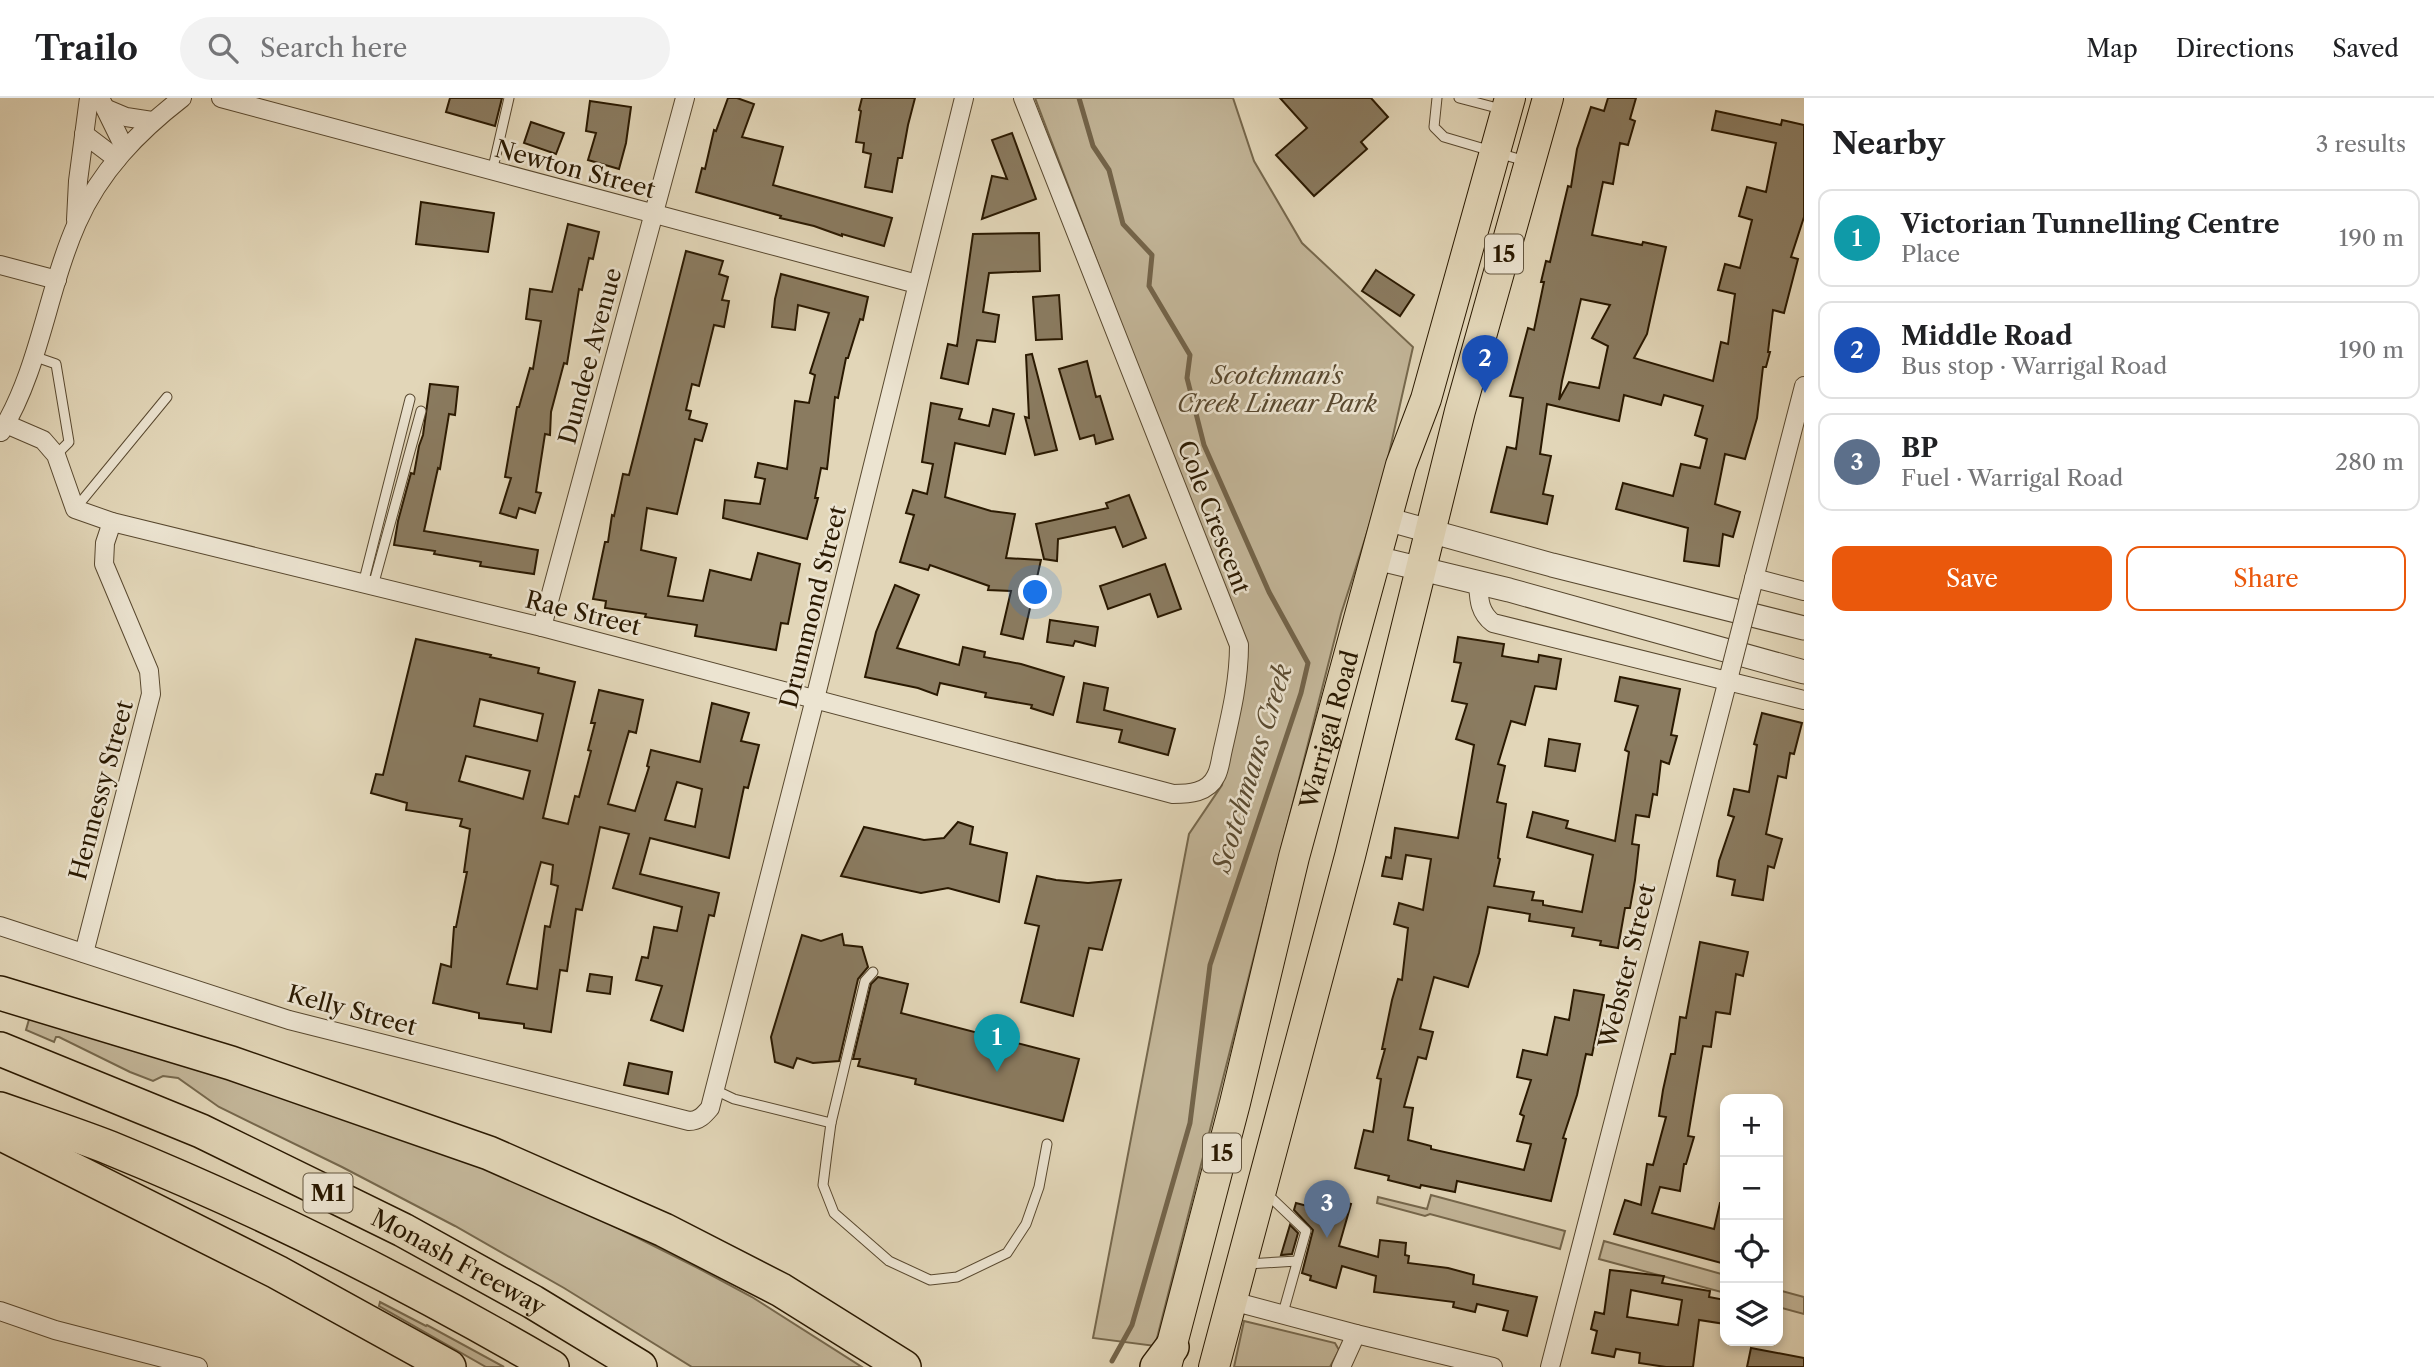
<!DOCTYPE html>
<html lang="en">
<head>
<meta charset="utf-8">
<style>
  body { margin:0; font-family:"Libre Caslon Text",serif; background:#f2f2f2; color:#202124 }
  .controls { position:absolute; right:21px; bottom:21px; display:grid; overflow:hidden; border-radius:14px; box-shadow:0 4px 10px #0003 }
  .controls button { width:63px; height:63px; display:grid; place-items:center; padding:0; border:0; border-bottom:2px solid #e0e0e0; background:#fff; color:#202124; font:35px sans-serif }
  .you { position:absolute; left:1036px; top:495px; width:24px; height:24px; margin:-18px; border:5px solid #fff; border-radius:50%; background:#1a73e8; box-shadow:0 0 0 10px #1a73e833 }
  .badge { display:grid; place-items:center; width:46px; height:46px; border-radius:50%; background:#ea580c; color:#fff; font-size:23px; font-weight:700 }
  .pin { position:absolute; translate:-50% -58px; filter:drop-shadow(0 2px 4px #0008) }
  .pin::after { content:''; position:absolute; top:37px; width:24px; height:21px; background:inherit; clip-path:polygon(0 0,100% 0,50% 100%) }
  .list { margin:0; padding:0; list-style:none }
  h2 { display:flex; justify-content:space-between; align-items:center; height:91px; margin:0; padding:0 28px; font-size:30px }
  h2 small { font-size:23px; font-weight:400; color:#757577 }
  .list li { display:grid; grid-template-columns:46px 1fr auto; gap:21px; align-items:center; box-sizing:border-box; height:98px; margin:0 14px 14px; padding:0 14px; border:2px solid #e0e0e0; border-radius:14px }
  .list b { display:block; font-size:26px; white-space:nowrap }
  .list p { margin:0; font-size:23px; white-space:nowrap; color:#757577 }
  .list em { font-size:23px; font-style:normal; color:#757577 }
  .actions { display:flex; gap:14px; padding:21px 28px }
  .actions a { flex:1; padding:16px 0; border:2px solid #ea580c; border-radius:14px; text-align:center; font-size:24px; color:#ea580c }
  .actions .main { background:#ea580c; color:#fff }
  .icon { flex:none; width:38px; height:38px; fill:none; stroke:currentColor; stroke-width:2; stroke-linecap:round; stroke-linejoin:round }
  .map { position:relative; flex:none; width:1804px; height:1269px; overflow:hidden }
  header { display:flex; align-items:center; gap:42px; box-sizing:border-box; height:98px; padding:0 35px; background:#fff; border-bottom:2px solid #e0e0e0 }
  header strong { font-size:33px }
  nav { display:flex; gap:38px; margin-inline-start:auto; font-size:24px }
  .search { width:490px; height:63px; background:#f2f2f2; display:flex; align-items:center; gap:18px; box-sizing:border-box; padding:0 24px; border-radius:38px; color:#757577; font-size:26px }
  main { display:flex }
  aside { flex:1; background:#fff }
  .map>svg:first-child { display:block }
</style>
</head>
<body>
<header>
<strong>Trailo</strong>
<div class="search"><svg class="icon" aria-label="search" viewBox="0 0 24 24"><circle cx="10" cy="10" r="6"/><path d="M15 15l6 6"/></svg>Search here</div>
<nav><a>Map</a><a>Directions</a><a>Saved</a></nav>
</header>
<main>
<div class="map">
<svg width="1804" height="1269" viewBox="0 0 1804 1269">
  <rect width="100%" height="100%" fill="#e2d6b8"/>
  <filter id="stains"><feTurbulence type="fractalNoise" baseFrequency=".00286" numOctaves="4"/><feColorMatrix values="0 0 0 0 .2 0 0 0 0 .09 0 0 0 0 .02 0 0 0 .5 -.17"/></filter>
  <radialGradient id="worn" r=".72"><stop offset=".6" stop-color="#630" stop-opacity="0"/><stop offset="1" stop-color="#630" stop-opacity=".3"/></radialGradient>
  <g fill="#c3b699" stroke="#76684d" stroke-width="2">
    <polygon points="1035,0 1233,0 1254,63 1302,145 1413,249 1381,391 1341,516 1155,1248 1093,1240 1189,736 1222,687 1247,559"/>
    <polygon points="30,918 404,1036 578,1110 696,1169 752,1199 862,1269 692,1269 564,1190 455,1128 342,1069 219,1009 178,980 163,978 153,983 130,974 59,939 56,939 54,944 26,932"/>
    <polygon points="1431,1097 1565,1133 1560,1151 1430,1116 1425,1118 1377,1105 1378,1099 1427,1111"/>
    <polygon points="1604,1143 1725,1177 1725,1195 1599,1161"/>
    <polygon points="1778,1192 1804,1199 1804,1216 1778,1209"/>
    <polygon points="380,1204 426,1228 427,1227 504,1269 486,1269 379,1208"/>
    <polygon points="1244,1223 1335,1245 1339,1252 1330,1269 1234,1269"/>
  </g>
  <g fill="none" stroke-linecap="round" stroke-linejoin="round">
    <polyline stroke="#73644a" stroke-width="5" points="1079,0 1093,48 1109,72 1123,126 1152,157 1149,188 1190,257 1187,280 1204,347 1269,494 1308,565 1301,595 1210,867 1190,1025 1132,1227 1112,1263"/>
  </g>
  <g fill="#8a7b60" stroke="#2a1901" stroke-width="2" fill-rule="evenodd">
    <polygon points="450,0 502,0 495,28 446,14"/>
    <polygon points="728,0 737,0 754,6 742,39 783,49 773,87 892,120 884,148 842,136 842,138 814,128 780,120 781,118 696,94 702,70 705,71 714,32 716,33"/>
    <polygon points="862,0 915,0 908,27 902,60 898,60 892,94 865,89 871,56 863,54 864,45 856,44 861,13 859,12"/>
    <polygon points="1280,0 1371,0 1388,19 1361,44 1367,51 1314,98 1276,57 1307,30"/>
    <path d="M1608,0H1636L1630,21L1635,23L1628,47L1620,45L1613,86L1603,84L1592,137L1642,147L1643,144L1666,149L1647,236L1634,260L1713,283L1721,244L1728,246L1735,196L1718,192L1725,166L1740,170L1752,122L1739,118L1747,89L1766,94L1776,45L1712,32L1716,13L1781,27L1782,22L1804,27V119L1791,159L1798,161L1784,215L1773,212L1768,254H1770L1766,269H1763L1757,320L1745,361L1725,356L1715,406L1740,414L1733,439L1723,436L1719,468L1684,463L1688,430L1616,411L1623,385L1673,398L1681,366L1700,370L1707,341L1695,337L1703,308L1664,297L1661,307L1624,297L1619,323L1547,306L1540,356L1551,358L1543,396L1553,398L1547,426L1491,414L1507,349L1516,351L1523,300L1510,298L1528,230L1534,232L1544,184H1541L1546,163L1550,164L1568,88L1571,89L1577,51L1591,9L1604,13ZM1581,201L1610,207L1592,240L1608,248L1599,290L1569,284L1559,302L1562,283Z"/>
    <polygon points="590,3 631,9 626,45 619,71 588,62 596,35 586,33"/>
    <polygon points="531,24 564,35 556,56 524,45"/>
    <polygon points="1012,35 1036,101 982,121 992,78 1007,81 992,42"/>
    <polygon points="421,104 494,115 488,154 416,146"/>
    <polygon points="568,126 599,134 593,161 589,160 582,192 579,191 567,266 564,265 551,314 550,337 545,336 536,394 541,395 535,415 519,410 516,420 500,415 511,380 505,379 517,309 519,309 530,270 533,271 541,223 526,221 530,191 552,194"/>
    <polygon points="1039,135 1040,173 989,175 983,214 999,217 995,244 977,242 968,286 941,280 948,246 957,248 973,136"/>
    <polygon points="686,153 723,163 719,176 728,179 722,202 729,203 724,229 714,227 699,288 692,286 686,312 691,313 689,321 707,326 702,343 695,341 677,416 647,410 641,452 676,460 668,498 703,503 710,472 751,482 758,455 800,466 788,526 781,525 776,552 695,538 697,527 645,519 646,516 605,510 606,503 593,501 605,444 608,444 612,417 614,418 623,376 629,377"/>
    <polygon points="1376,172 1414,197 1400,218 1362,193"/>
    <polygon points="781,176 868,199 863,222 860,221 848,260 846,260 838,300 835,299 827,371 821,370 815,400 818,400 807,441 723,420 725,402 760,406 765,381 755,379 758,365 787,371 795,303 809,305 815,277 810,275 829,215 798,207 795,232 772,229 775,201"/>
    <polygon points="1059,197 1062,241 1036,242 1033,199"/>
    <polygon points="1032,256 1057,352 1035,357 1025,319 1029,320 1026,257"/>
    <polygon points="1087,263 1096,299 1100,298 1113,341 1096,346 1094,337 1080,341 1059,271"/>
    <polygon points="430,286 458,289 455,317 449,316 440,371 438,370 424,433 538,452 534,476 480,468 481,464 434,456 435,453 394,447 398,423 411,375 414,376 419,348 423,337"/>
    <polygon points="931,305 962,311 959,321 989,328 993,311 1014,316 1005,356 955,345 945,399 991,413 1015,416 1006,460 1041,462 1023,541 1001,536 1011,493 988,492 989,488 930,467 928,472 900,464 914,417 906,415 913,392 927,396 933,366 922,364"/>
    <polygon points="1129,397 1146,440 1123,449 1115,429 1058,441 1057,463 1044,461 1036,426 1108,410 1106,405"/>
    <polygon points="1165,466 1181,511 1158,519 1150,496 1108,511 1100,488"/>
    <polygon points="895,487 919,497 897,550 959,567 963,549 985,554 984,559 1021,566 1064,579 1053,617 1031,610 1032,607 985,599 986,595 940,585 937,597 918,590 865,579 876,534"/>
    <polygon points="1050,522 1098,529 1095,548 1075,543 1073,548 1047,544"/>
    <polygon points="1458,539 1504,546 1502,558 1538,564 1539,557 1561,561 1556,591 1535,588 1525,627 1511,623 1498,666 1505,668 1497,704 1506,706 1498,760 1500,761 1494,788 1534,794 1532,802 1543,803 1543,807 1582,814 1593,757 1527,739 1533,714 1568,723 1566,730 1615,743 1629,654 1625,652 1638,608 1615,603 1620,579 1680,591 1671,637 1677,638 1669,666 1661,663 1657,697 1653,696 1649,719 1636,717 1632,746 1639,747 1635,782 1630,810 1625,810 1618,850 1600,847 1601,843 1572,838 1574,830 1529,823 1530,816 1488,809 1479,855 1468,889 1434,879 1420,931 1433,934 1426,961 1418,959 1404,1009 1413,1010 1408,1042 1431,1048 1431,1051 1524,1072 1531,1046 1517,1043 1524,1018 1520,1016 1531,982 1517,979 1523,952 1547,957 1555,919 1569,922 1574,892 1604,897 1592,957 1586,956 1577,997 1563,1040 1566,1041 1551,1103 1457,1083 1455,1094 1421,1087 1420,1090 1388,1082 1389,1078 1355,1070 1364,1032 1373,1034 1381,981 1377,980 1385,951 1382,951 1392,902 1398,881 1402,882 1408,830 1394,826 1399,805 1423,812 1431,761 1406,757 1402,781 1382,778 1386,759 1391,760 1395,730 1458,740 1474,647 1456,641 1467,606 1452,603 1461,565 1454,564"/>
    <path d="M416,541L491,557L490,559L539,570L538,575L575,584L543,720L568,726L575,698L579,699L591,653L588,652L595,625H591L599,592L643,602L636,635L629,633L608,706L635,713L649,669L647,668L651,652L700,664L712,605L749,615L741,643L759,647L748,690L744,689L729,760L650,740L640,776L719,795L714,818L709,817L683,933L651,922L662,888L636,882L642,859L648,860L654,829L677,833L682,809L613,790L629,736L600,729L582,812L576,811L567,873L560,872L551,934L524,930V926L479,920V915L433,905L441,866L451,869L454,829H456L467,774H464L470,731L460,728L462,721L406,712L407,705L371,695L376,676L383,677ZM480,601L543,616L537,643L474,628ZM466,658L530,673L523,701L459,683ZM677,684L702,691L695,729L665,722ZM541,764L553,767L551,786L558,788L550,829L545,828L537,891L507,886Z"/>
    <polygon points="1084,585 1108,590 1104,612 1175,631 1168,657 1119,644 1122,632 1077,624"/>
    <polygon points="1762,615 1802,625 1794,656 1790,655 1786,680 1778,678 1766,736 1782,741 1774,770 1768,768 1763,802 1732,797 1735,782 1717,778 1719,763 1734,719 1728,717 1734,691 1749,694 1757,647 1754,646"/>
    <polygon points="1549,641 1580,646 1575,673 1545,668"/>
    <polygon points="958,724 973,729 970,746 1007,755 999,804 948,790 921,795 841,778 864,729 924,742 944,740"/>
    <polygon points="1037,778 1056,782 1088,785 1121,782 1102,852 1089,850 1073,918 1021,904 1039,828 1025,825"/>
    <polygon points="842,836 844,847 862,849 868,869 858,881 839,963 813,965 797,960 793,970 775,964 771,939 802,837 821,843"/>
    <polygon points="1700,844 1748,854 1743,878 1736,876 1730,916 1716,914 1711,949 1703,948 1688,1038 1694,1039 1686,1066 1684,1066 1680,1093 1660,1089 1652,1115 1714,1131 1720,1105 1725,1105 1725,1166 1614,1136 1625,1102 1641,1107 1647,1066 1653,1067 1666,1019 1659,1018 1663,992 1671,956 1675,956 1680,919 1686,920"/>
    <polygon points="590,876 612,879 610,896 587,893"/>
    <polygon points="878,879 908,886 901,915 1079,961 1063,1023 915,986 916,981 858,968 860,961 853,961 871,886"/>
    <polygon points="629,965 672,974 668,996 624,987"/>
    <polygon points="1334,1101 1351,1106 1339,1148 1378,1159 1380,1142 1406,1145 1405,1157 1409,1158 1408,1165 1448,1170 1474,1177 1473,1186 1537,1199 1527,1238 1503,1232 1508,1213 1477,1206 1475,1214 1453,1209 1454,1204 1374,1194 1376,1178 1342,1168 1336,1190 1310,1182 1311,1178 1302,1175 1313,1132 1294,1112 1296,1105 1330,1114"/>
    <polygon points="1290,1127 1298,1135 1292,1156 1281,1157"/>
    <path d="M1610,1172L1664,1178L1662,1185L1710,1193L1709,1199L1725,1202V1226L1699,1222L1693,1269H1666L1639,1265L1640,1255L1616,1251L1614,1259L1592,1255L1597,1233L1591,1231L1595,1214L1604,1216ZM1631,1192L1682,1202L1678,1227L1627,1219Z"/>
    <polygon points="1751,1250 1804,1260 1804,1269 1747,1269"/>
  </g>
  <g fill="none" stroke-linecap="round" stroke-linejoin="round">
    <g stroke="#58482f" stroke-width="11">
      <g id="service">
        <polyline points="1437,0 1434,29 1444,39 1525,63"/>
        <polyline points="1459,0 1501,11"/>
        <polyline points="492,74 509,0"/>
        <polyline points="36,259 56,266 69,344 56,357"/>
        <polyline points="75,411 167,299"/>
        <polyline points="363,486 410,301"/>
        <polyline points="373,488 421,313"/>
        <polyline points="873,874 865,883 831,1025 827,1055 823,1087 834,1115 889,1163 930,1182 957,1179 1007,1155 1026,1126 1039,1089 1047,1046"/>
        <polyline points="715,992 734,1001 831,1025"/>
        <polyline points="1265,1094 1306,1133 1283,1215"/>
        <polyline points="1247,1166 1297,1163"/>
      </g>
    </g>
    <g stroke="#58482f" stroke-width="20">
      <g id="minor">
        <polyline points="100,0 125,51"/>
        <polyline points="221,0 917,186"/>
        <polyline points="107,11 126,19 152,23"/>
        <polyline points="84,36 117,61"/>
        <polyline points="76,122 78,83 89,0"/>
        <polyline points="0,167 57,182"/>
        <path d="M6,326L43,342L56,357L75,411L112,424L542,529L1173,696C1189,696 1208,695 1216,678C1220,671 1221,659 1223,651C1231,616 1239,583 1239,547L1023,0"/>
        <path d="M1,334C40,270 47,193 77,125C100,73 138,34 182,0"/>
        <polyline points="1754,480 1804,493"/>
        <path d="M1478,485C1479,501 1479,514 1493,525L1804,602"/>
        <polyline points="1749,500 1804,288"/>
        <polyline points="542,529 685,0"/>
        <path d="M0,828L289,922L689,1023C699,1023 704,1017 710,1010L815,601L964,0"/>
        <polyline points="84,855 151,596 149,573 104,466 105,445 112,424"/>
        <polyline points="1232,1203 1356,1236"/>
        <polyline points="0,1213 55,1232 198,1269"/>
        <polyline points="1341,1269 1356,1236 1493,1269"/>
        <polyline points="1550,1269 1730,574"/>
      </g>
    </g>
    <g stroke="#58482f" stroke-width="25">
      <g id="tertiary">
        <polyline points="1386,421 1552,467 1804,530"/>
        <polyline points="1376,460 1509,492 1804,574"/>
      </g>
    </g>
    <g stroke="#2a1901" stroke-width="32">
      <g id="trunk">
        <path id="s1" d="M1166,1269L1235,1005L1294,759L1401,367L1426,301L1510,0"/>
        <polyline points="1214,1269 1350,758 1460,313 1548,0"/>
      </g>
    </g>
    <g stroke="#2a1901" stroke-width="36">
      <g id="motorway">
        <polyline points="0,895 231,965 489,1055 664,1132 781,1192 904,1269"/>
        <path id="s2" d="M0,951L201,1033L403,1132L533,1204L640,1269"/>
        <path d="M0,1011C37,1024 74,1036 110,1050C262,1112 410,1186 552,1269"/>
        <polyline points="0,1035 277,1174 449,1269"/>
        <polyline points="1157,1269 1172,1249"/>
      </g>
    </g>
    <use href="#service" stroke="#ece4d1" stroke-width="9"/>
    <use href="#minor" stroke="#ece4d1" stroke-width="18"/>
    <use href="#tertiary" stroke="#ece4d1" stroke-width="23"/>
    <use href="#trunk" stroke="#e2d6b8" stroke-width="30"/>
    <use href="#motorway" stroke="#e2d6b8" stroke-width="33"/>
    <g stroke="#58482f" stroke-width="20" stroke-linecap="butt">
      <polyline id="minor-bridge" points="1730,574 1749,500"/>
    </g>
    <use href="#minor-bridge" stroke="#ece4d1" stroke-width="18"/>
  </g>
  <g text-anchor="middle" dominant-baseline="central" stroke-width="5" stroke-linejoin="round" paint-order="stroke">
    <g fill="#ece4d1" stroke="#64563f" stroke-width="2">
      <rect x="1485" y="136.5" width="38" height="39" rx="5"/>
      <rect x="1203" y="1035.5" width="38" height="39" rx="5"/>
      <rect x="303.5" y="1075.5" width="49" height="39" rx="5"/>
    </g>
    <g font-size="23" font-weight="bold" fill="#2a1901">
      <text x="1504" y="156">15</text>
      <text x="1222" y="1055">15</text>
      <text x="328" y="1095">M1</text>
    </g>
    <g font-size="24" fill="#2a1901" stroke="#ece4d1">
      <text transform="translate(575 71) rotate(15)">Newton Street</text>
      <text transform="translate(590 258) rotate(-75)">Dundee Avenue</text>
      <text transform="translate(1214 419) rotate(69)">Cole Crescent</text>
      <text transform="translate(813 509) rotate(-76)">Drummond Street</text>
      <text transform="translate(583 515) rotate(14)">Rae Street</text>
      <text stroke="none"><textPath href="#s1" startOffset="658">Warrigal Road</textPath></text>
      <text transform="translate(101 692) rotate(-75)">Hennessy Street</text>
      <text transform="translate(1627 868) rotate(-76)">Webster Street</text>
      <text transform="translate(352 912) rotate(15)">Kelly Street</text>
      <text stroke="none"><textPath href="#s2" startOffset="506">Monash Freeway</textPath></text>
    </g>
    <g font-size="24" font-style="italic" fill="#58482f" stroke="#ece4d1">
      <text x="1277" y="277">Scotchman's<tspan x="1277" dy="28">Creek Linear Park</tspan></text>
    </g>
    <g font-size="26" font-style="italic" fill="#5a4b31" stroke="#ece4d1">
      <text transform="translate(1252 670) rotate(-73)">Scotchmans Creek</text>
    </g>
  </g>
  <rect width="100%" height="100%" filter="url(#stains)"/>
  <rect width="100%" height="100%" fill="url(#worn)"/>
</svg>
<div class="controls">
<button>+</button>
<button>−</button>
<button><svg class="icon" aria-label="locate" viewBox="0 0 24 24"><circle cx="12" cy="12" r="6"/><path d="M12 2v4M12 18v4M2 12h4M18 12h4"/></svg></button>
<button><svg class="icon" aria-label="layers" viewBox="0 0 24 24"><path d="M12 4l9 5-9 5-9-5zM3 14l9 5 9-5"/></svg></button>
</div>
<div class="you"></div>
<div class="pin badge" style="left:997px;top:974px;background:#0f9aa8">1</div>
<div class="pin badge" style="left:1485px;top:295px;background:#1a4fb4">2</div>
<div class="pin badge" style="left:1327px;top:1140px;background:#5c6f8a">3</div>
</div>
<aside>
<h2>Nearby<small>3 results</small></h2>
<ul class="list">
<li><span class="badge" style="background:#0f9aa8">1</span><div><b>Victorian Tunnelling Centre</b><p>Place</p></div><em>190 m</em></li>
<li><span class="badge" style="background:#1a4fb4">2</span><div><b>Middle Road</b><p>Bus stop · Warrigal Road</p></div><em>190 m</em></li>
<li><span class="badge" style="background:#5c6f8a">3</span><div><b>BP</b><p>Fuel · Warrigal Road</p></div><em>280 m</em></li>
</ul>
<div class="actions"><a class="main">Save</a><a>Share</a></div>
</aside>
</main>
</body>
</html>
